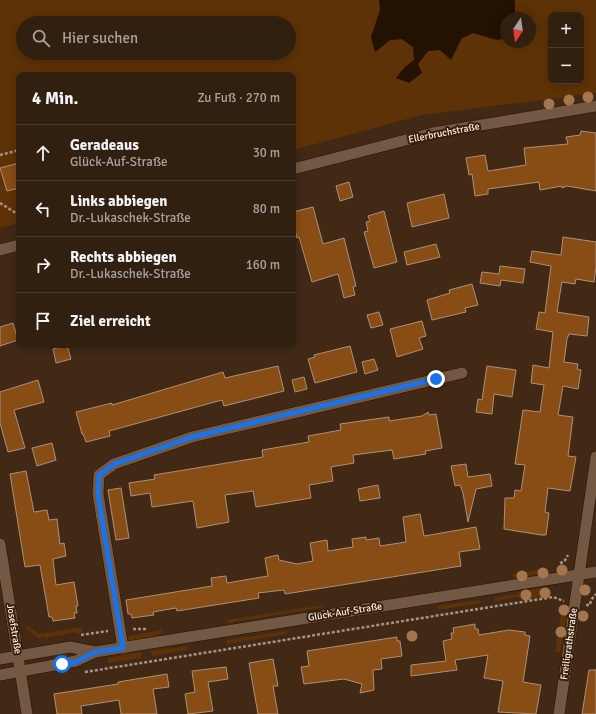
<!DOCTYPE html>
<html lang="de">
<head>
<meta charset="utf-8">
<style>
  body { margin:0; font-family:Signika,sans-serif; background:#3d2c1e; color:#f1f3f6 }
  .controls { position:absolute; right:12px; top:12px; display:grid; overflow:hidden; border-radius:8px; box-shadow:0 2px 10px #0003 }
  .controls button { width:36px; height:36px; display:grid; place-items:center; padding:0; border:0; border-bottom:1px solid #4c3d30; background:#311f10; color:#f1f3f6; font:20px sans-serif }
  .compass { position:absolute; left:500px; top:12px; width:36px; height:36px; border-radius:50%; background:#311f10; box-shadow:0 2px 10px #0003; rotate:193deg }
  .stop { position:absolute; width:12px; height:12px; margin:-9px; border:3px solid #1a73e8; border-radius:50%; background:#fff }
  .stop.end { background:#1a73e8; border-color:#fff; box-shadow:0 1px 4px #0008 }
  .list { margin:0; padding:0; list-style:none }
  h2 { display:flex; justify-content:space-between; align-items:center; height:52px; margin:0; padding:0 16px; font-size:17px }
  h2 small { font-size:13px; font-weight:400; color:#a8a29f }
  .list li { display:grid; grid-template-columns:26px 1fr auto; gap:12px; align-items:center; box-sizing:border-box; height:56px; padding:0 16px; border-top:1px solid #4c3d30 }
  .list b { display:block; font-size:15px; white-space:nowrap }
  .list p { margin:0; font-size:13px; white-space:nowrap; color:#a8a29f }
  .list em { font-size:13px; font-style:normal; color:#a8a29f }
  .icon { flex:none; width:22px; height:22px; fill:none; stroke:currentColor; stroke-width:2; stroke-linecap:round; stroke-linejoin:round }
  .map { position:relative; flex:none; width:596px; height:714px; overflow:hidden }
  .search { position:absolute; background:#311f10; box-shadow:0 2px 10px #0003; left:16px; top:16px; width:280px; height:44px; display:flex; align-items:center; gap:10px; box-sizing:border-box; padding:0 14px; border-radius:22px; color:#a8a29f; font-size:15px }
  .panel { position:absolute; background:#311f10; box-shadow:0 2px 10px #0003; left:16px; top:72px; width:280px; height:276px; border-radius:8px }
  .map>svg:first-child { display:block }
</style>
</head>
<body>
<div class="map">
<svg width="596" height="714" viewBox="0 0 596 714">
  <rect width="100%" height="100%" fill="#412916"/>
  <g fill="#5d3206" fill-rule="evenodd">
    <path d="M0,0H379L380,10L371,37L376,52L390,40L402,39L414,47V60L404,68L418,64L428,51L440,50L473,33L497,40L506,38V42H530V18H515V0H596V93L422,115L293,150V75H19V223L0,228ZM551,15H581V81H551ZM23,23H289V53H23Z"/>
    <polygon points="544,569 547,573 515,579 513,577 513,574"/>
    <polygon points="549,587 548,596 522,600 518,597 495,601 495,597 518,594 520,591"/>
    <polygon points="480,600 481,603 438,610 437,606"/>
    <polygon points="324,605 324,607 228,623 227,620"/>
    <polygon points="562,606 568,607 560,653 555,652"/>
    <polygon points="26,625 39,634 82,627 82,631 78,634 75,632 64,634 62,637 60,635 49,637 47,640 44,637 39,638 26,629"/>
    <polygon points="162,630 162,633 150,638 129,641 128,636"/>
    <polygon points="286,631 287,634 227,644 226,640"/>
    <polygon points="187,646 187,650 152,656 151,651"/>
    <polygon points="141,652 142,658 108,663 108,658"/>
  </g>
  <polygon fill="#231102" points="379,0 515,0 515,18 506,18 506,38 497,40 473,33 462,38 451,60 440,50 428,51 418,64 422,73 409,83 396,78 404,68 414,60 413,47 402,39 390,40 375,52 371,37 380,10"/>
  <g fill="#884d15" stroke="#ad907a">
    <polygon points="581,131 596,133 596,191 567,186 562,188 562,186 540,190 539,182 488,189 488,194 475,196 472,174 469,175 466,158 485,155 488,171 526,165 524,148 568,144 566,137 580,135"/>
    <polygon points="19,163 19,188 7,191 0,168"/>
    <polygon points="349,182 353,197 340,201 336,186"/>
    <polygon points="444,194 449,218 412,227 407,203"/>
    <polygon points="313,207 323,244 344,238 356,286 353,287 355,295 344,298 338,274 312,282 299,237 297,238 293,222 293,212"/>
    <polygon points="384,211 397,262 374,268 364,232 368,231 366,222 370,221 368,216"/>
    <polygon points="563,237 596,242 596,267 594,282 576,279 575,284 562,282 561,287 557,312 589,317 587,336 569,334 567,339 564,362 578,364 577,369 581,370 578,389 563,386 558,415 573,417 568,456 576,457 570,491 548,488 545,512 549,513 546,535 541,535 504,529 505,498 514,498 515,490 521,491 525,465 515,464 523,410 540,412 544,385 531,383 533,365 549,368 553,332 536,329 539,312 545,313 551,266 530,262 532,251 561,255"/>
    <polygon points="436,244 440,257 407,265 404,252"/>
    <polygon points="500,266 525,269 523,283 501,280 500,286 480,283 482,272 499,274"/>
    <polygon points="472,284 478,305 465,308 466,312 432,320 427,300 450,293 449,290"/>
    <polygon points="379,312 383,325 371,328 367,315"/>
    <polygon points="422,321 426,336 419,338 423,349 397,357 390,329"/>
    <polygon points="13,323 18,340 0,346 0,327"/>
    <polygon points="67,345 71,359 56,363 53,349"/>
    <polygon points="350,346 357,372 315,383 308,359 315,357 314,355"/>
    <polygon points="374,359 378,370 365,374 362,362"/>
    <polygon points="278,366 284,391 224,406 222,400 109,431 110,436 86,442 83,434 82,434 76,412 112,403 112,405 223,372 225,378"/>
    <polygon points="487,366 516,370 512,397 494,394 492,414 476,412 478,399 482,400"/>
    <polygon points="304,377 307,389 295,392 292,380"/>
    <polygon points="38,380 44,402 14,410 25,448 8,452 0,423 0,392"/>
    <polygon points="428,412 429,415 436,414 442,448 425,451 426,454 394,459 392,450 353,455 354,463 331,467 333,481 309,485 311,498 256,507 253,491 225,495 229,522 197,528 193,501 152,507 150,493 131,496 129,483 155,479 154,475 263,457 262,450 309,442 308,436 341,430 340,424 389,417 389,421 422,416"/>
    <polygon points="52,443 56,460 37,466 32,448"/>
    <polygon points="466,464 468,477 490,474 492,486 476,489 468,522 463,493 460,485 455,486 451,466"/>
    <polygon points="26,471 34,512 47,510 49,520 57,519 60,544 64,543 66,556 53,559 56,585 74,582 78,606 76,606 77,613 74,613 75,618 53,621 52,617 49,617 40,565 25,567 10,474"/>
    <polygon points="378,485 380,498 360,501 358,489"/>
    <polygon points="121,488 129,538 116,540 108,490"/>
    <polygon points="420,514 424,536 476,527 480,549 459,552 461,566 285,594 284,590 258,593 259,598 177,611 176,608 153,612 154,615 132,618 131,614 128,614 126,600 212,586 211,578 218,577 226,576 227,583 268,576 265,558 278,555 279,560 297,564 313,561 310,543 327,540 328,551 353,547 352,539 366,537 366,540 379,538 380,546 406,542 403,517"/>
    <polygon points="475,624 475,629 478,629 479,635 509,630 525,632 525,635 530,636 523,682 541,685 536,714 498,712 503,681 484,678 488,655 455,660 457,670 411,676 411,665 446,661 443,641 452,639 451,633 454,633 453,628"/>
    <polygon points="397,637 397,641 400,641 402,656 381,659 382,669 373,670 374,690 360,693 362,684 344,679 304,684 301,667 309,666 307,651"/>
    <polygon points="273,659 278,686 273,686 278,714 258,714 249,663"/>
    <polygon points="226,667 228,679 208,682 213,711 188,714 185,694 195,692 192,671"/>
    <polygon points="589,670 596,670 596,714 582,714"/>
    <polygon points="167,674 169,687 153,689 157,714 121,714 119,700 81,706 82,714 57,714 54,694 118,684 118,682"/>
  </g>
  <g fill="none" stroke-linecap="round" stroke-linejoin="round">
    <g stroke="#271101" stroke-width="12">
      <g id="minor">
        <polyline points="293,169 433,133 596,106"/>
        <polyline points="0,250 19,245"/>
        <polyline points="0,544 27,714"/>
        <polyline points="123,648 98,494 99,475 114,464 192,437 462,373"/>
        <polyline points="0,659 70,647 95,652"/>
        <polyline points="0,675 76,661 95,652 596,572"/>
        <polyline points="559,714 596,457"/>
      </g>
    </g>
    <g stroke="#a79384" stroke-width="2.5" stroke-dasharray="3 2" stroke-linecap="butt">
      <polyline points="0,155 19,150"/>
      <polyline points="0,203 19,215"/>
      <polyline points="560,563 564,562 568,555"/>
      <polyline points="586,605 590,605 591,600 596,594"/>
      <polyline points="133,629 146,629"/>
      <polyline points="81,635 108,631"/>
      <polyline points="85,672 553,597 564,601"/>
    </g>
    <use href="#minor" stroke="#735844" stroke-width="11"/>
  </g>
  <g fill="#a5754e">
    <circle cx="588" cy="97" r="5.5"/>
    <circle cx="569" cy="100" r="5.5"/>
    <circle cx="549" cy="104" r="5.5"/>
    <circle cx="562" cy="570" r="5.5"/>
    <circle cx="543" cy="573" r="5.5"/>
    <circle cx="522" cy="576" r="5.5"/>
    <circle cx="585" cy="590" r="5.5"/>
    <circle cx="545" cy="593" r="5.5"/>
    <circle cx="526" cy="595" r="5.5"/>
    <circle cx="564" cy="610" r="5.5"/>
    <circle cx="583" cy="616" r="5.5"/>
    <circle cx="561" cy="632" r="5.5"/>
    <circle cx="412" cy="636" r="5.5"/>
  </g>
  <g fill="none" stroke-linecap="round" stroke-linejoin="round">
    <polyline stroke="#1a73e8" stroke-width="5" points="62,664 76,662 95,652 123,648 98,494 99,475 114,464 192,437 436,379"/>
  </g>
  <g text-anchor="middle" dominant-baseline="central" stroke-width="4" stroke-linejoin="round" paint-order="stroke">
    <g font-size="10" fill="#ffefe3" stroke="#361f0c">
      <text transform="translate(444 133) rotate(-11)">Ellerbruchstraße</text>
      <text transform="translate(345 612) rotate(-9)">Glück-Auf-Straße</text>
      <text transform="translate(14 629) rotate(81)">Josefstraße</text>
      <text transform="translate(569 644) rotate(-82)">Freiligrathstraße</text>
    </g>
  </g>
</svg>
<div class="controls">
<button>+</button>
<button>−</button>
</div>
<svg class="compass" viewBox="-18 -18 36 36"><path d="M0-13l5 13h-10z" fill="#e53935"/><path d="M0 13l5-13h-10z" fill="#a8a29f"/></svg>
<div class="stop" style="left:62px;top:664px"></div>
<div class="stop end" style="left:436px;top:379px"></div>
<div class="search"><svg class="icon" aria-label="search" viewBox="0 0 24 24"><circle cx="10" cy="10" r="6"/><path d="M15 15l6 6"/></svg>Hier suchen</div>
<section class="panel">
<h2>4 Min.<small>Zu Fuß · 270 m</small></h2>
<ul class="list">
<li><svg class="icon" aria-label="ahead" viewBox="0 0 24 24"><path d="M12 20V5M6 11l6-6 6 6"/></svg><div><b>Geradeaus</b><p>Glück-Auf-Straße</p></div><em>30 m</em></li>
<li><svg class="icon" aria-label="left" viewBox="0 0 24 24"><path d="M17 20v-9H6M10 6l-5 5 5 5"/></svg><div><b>Links abbiegen</b><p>Dr.-Lukaschek-Straße</p></div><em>80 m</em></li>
<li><svg class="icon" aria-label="right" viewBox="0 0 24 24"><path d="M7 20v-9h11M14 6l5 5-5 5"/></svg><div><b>Rechts abbiegen</b><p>Dr.-Lukaschek-Straße</p></div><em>160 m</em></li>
<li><svg class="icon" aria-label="arrive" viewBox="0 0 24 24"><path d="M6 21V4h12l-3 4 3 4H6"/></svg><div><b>Ziel erreicht</b></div></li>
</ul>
</section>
</div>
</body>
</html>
